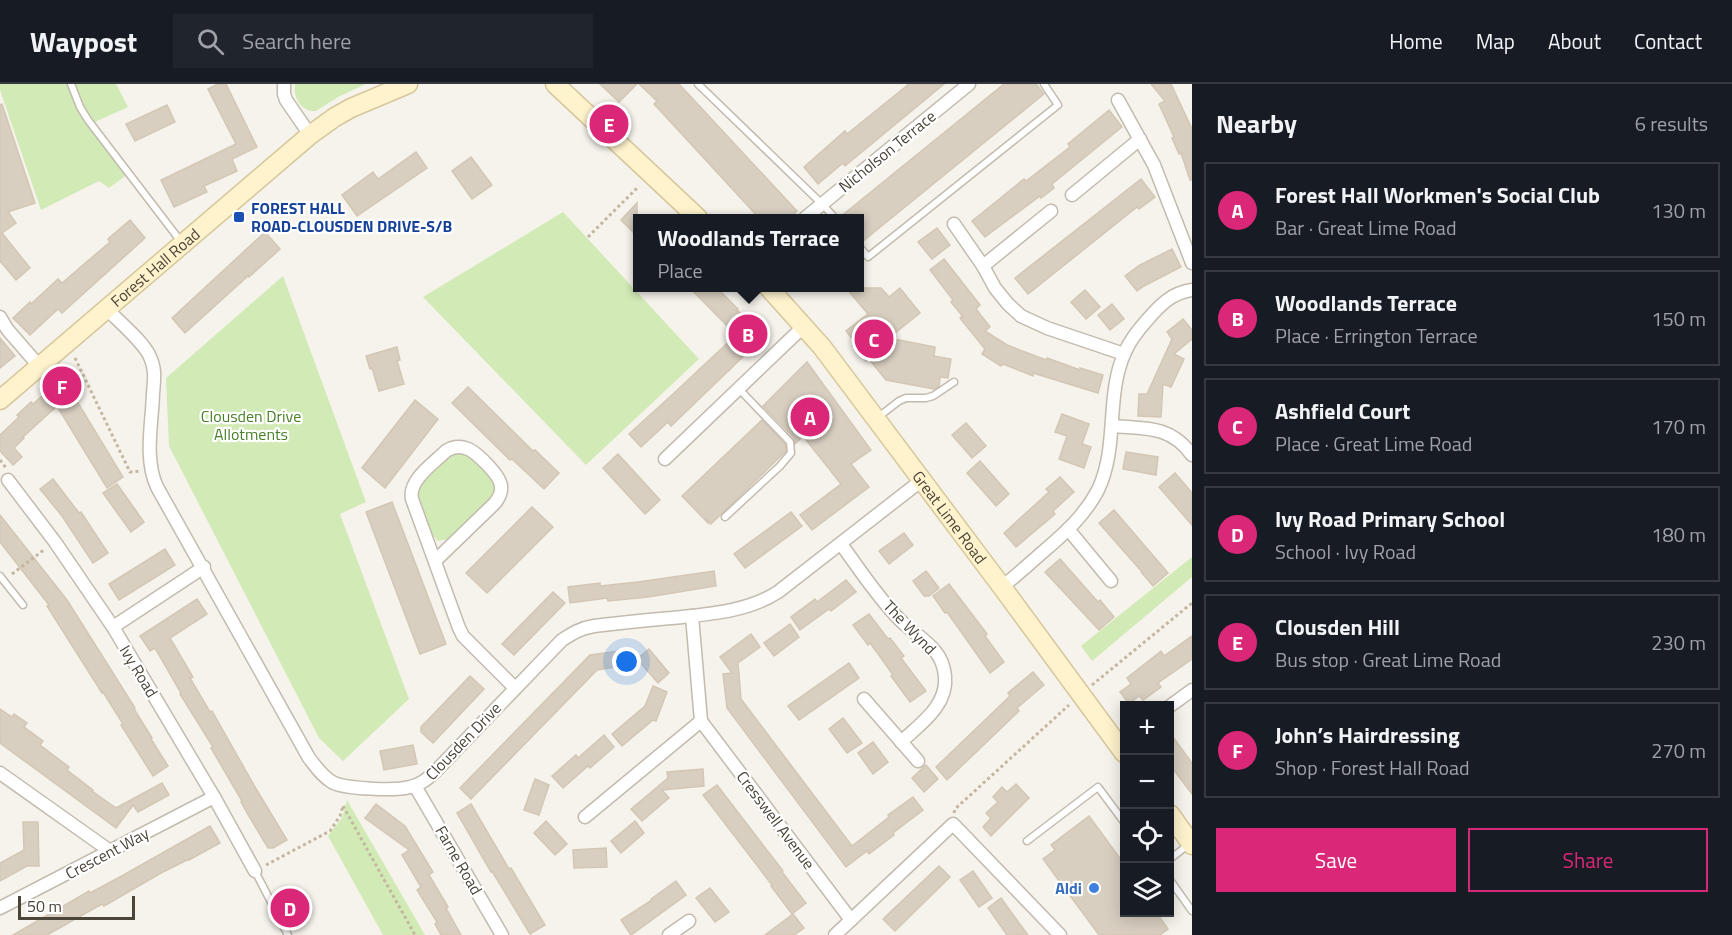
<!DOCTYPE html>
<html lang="en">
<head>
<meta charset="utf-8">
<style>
  body { margin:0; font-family:"Titillium Web",sans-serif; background:#20242c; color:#f1f3f6 }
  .controls { position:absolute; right:18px; bottom:18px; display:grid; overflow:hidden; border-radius:0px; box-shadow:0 3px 15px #0003 }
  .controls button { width:54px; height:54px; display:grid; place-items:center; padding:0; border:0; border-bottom:2px solid #363941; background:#171b24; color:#f1f3f6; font:30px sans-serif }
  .scale { position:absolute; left:18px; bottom:15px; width:117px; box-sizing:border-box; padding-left:6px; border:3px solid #4b4439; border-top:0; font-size:16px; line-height:21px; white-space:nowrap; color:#4b4439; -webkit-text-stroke:4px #fff; paint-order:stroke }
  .you { position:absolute; left:627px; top:578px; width:21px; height:21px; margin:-15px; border:4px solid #fff; border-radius:50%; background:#1a73e8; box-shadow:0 0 0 9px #1a73e833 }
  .badge { display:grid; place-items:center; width:39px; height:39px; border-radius:50%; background:#db2777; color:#fff; font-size:20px; font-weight:700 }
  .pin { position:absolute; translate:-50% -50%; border:3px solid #fff; box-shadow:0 2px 6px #0006 }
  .popup { position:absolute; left:633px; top:130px; width:231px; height:78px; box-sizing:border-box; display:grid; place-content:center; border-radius:0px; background:#171b24; filter:drop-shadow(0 2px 4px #0005); font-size:20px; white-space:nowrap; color:#9ea1a6 }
  .popup b { font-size:22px; color:#f1f3f6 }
  .popup::after { content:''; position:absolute; left:50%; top:100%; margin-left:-12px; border:12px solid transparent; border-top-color:#171b24 }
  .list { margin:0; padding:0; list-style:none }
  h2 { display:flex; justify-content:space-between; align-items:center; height:78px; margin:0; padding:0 24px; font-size:26px }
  h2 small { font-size:20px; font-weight:400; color:#9ea1a6 }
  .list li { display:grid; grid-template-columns:39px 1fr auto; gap:18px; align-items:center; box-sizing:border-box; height:96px; margin:0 12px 12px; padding:0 12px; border:2px solid #363941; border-radius:0px }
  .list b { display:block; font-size:22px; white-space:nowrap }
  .list p { margin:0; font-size:20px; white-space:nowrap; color:#9ea1a6 }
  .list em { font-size:20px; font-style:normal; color:#9ea1a6 }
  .actions { display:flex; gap:12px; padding:18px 24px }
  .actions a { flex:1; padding:14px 0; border:2px solid #db2777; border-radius:0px; text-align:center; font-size:21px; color:#db2777 }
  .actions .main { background:#db2777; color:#fff }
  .icon { flex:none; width:33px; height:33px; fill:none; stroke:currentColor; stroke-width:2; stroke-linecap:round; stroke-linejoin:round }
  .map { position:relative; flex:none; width:1192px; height:851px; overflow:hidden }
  header { display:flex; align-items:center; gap:36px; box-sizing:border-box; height:84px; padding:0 30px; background:#171b24; border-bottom:2px solid #363941 }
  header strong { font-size:28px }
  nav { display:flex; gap:33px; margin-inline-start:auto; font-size:21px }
  .search { width:420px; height:54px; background:#20242c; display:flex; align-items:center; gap:15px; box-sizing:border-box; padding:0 21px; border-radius:0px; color:#9ea1a6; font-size:22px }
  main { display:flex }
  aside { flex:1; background:#171b24 }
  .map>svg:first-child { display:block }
</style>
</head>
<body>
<header>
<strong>Waypost</strong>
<div class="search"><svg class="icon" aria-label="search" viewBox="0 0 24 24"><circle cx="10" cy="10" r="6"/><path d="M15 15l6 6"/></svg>Search here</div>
<nav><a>Home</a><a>Map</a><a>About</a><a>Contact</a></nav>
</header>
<main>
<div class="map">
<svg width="1192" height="851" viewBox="0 0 1192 851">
  <rect width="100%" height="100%" fill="#f6f3ec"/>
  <g fill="#d2eab5">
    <polygon points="0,0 116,0 128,23 95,38 128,90 109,104 99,97 41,126 0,6"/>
    <path d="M295,0H366L338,13L316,27C301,28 293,14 295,0Z"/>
    <polygon points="563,128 699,275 586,381 423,213"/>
    <polygon points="283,192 366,418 340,430 409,615 343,677 319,654 169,362 166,294"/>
    <path d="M461,369C471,371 490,389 494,398C496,404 495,408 492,413L448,455L438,457L431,449L418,410C420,400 442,377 451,372C455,369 457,370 461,369Z"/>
    <polygon points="1192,473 1192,493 1092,577 1081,562"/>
    <polygon points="347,716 425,851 383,851 328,752 342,734"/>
  </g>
  <g fill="#d8cfc1" stroke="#d3c7b4" stroke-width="1.5">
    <polygon points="218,0 226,0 257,63 232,75 237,87 204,102 207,108 174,123 161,96 236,60 208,5"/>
    <polygon points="600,0 637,0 619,18"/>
    <polygon points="639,0 679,0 797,127 789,135 760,135 654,20 657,17"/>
    <polygon points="909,0 944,0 845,82 843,79 818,100 804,83 845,47 847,50"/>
    <polygon points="1004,0 1036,0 1044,10 862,158 859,157 859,135 840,135 840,133"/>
    <polygon points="1151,0 1171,0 1192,45 1192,96 1190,96 1181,69 1179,70 1172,54 1174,53 1159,20 1165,17"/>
    <polygon points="2,20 35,119 8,128 16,139 2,149 30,184 16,196 0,177 0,21"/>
    <polygon points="167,21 175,38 135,57 126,40"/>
    <polygon points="1109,26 1122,43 1052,100 1054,104 1041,114 1040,112 985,153 972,137 1024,95 1026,97 1070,63 1068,60"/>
    <polygon points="416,68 427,84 357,132 342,111 373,88 378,95"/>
    <polygon points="471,73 492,101 472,115 452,87"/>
    <polygon points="1141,95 1155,113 1139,125 1137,123 1028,210 1015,194"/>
    <polygon points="637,119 637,152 621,136"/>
    <polygon points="130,136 145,154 62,229 58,225 30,251 13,234 30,218 31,220 58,195 62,199 110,158 108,155"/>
    <polygon points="937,144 950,161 932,175 918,158"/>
    <polygon points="265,148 280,165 249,193 248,192 185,249 172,234"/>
    <polygon points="1172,165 1181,183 1144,202 1137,207 1125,192 1140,181"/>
    <polygon points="944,175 980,221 976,225 990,243 985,247 1007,261 1046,276 1047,274 1080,286 1080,284 1103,291 1098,309 1033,289 1033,292 1003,280 1001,282 982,270 985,265 960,234 962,232 964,234 951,218 953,216 930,186"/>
    <polygon points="690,204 717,204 738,225 737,226 767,254 753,268 751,265 671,342 668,338 641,363 629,350 673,310 736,251"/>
    <polygon points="846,204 881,204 889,213 900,204 920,229 889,254 935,263 934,272 951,275 948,294 940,293 939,302 934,305 886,296 869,275 866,277 855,263 857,261 846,247 868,230"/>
    <polygon points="1085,206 1100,223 1086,235 1071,218"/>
    <polygon points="1112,220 1124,235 1110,246 1098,231"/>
    <polygon points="1183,235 1192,246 1192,255 1174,270 1184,275 1171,303 1163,300 1161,333 1138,332 1139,310 1147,310 1172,255 1167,248"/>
    <polygon points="0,254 15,272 0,284"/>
    <polygon points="397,263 400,276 397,277 404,300 379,307 372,284 370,285 366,272"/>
    <polygon points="807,278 871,366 851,380 869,403 812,446 800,431 841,400 803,352 795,360 794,354 763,322"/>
    <polygon points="62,294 74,307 72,309 123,393 107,404 57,322 23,353 24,354 14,364 22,373 13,381 0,367 0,351 19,333 17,331 31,318 33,320"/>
    <polygon points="468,303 533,367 535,366 559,389 544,405 512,375 510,376 452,319"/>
    <polygon points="415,316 438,335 385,404 362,384"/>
    <polygon points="1062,330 1089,340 1082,360 1091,363 1084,384 1059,375 1067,352 1055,348"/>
    <polygon points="762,336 785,360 786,367 711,440 707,435 708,439 682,412"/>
    <polygon points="966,339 986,362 972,374 952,351"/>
    <polygon points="1126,368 1158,373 1156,391 1123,385"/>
    <polygon points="618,370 660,416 645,430 603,384"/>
    <polygon points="980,377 1009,410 996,422 967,389"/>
    <polygon points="1175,389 1192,409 1192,441 1159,403"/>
    <polygon points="1060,393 1074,408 1053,427 1055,430 1016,463 1004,449 1049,408 1046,405"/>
    <polygon points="53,395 79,429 81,428 108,469 93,479 62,432 40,405"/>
    <polygon points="117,400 144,438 131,448 103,409"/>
    <polygon points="392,418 446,560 420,570 366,428"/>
    <polygon points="532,423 553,443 487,509 466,489"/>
    <polygon points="1114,426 1168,489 1153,502 1142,489 1143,489 1099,439"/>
    <polygon points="791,428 802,442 745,484 734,470"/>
    <polygon points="0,431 67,516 135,624 134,625 152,654 151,655 168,682 153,692 121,641 123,640 103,608 102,609 47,522 49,521 0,458"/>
    <polygon points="904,449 913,461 889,480 879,467"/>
    <polygon points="165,465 175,481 119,516 109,500"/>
    <polygon points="1060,475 1098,518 1100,516 1114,533 1099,546 1045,488"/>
    <polygon points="714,487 716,502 648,513 608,517 607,514 570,519 568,503 600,499 600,502 638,498"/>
    <polygon points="926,487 939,504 929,512 924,512 913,497"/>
    <polygon points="846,496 856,508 831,527 829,525 800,546 791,533 815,515 817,518"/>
    <polygon points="949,500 987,550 985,552 1004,578 990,589 947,528 945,529 933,512"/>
    <polygon points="553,508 565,519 514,571 502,560"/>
    <polygon points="197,515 207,530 170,554 193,593 190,594 210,628 212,627 255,703 287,756 273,764 268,764 247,729 241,718 242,717 211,664 213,663 180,610 181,609 155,564 150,567 140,552"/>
    <polygon points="869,530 888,555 890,554 904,572 901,574 926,607 910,618 891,592 893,591 881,574 870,559 868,561 853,541"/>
    <polygon points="790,540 799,553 774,572 764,559"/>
    <polygon points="751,550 760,563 738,579 741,615 852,762 889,733 888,731 913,713 923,726 893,749 894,751 869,770 867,767 846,783 727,624 723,590 732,589 720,573"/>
    <polygon points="1192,552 1192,575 1158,599 1161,603 1143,616 1139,612 1129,620 1120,608 1131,600 1127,594 1161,567 1164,572"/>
    <polygon points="649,565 669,589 658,599 637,575"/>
    <polygon points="626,566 628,581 597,586 471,715 460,704 590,571"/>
    <polygon points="849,579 859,594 799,636 788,622"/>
    <polygon points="1033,588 1044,601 1017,624 1019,627 947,696 936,683 1010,612 1008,609"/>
    <polygon points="470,592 484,605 433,659 421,648 421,643"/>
    <polygon points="653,602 667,608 656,637 653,636 622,662 612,650 645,622"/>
    <polygon points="0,625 12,633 14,630 27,639 24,643 43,657 40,661 69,683 67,686 93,706 92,707 116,724 162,699 169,711 138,728 133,721 116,744 0,659"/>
    <polygon points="843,634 862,659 847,669 829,645"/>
    <polygon points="1170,649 1192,679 1192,710 1170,681"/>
    <polygon points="604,651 614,663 590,684 588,682 563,704 552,692 576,671 578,674"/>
    <polygon points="873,658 888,678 873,690 858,669"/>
    <polygon points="413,661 417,680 384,686 380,667"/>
    <polygon points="926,681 938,695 924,708 912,694"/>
    <polygon points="703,685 704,702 662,706 669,714 642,737 631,725 668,694 667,688"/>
    <polygon points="535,695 549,701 539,731 524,726"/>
    <polygon points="1016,700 1029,714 991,752 983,743 991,734 986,729 998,718 993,713 1002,703 1007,708"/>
    <polygon points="717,701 783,787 782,788 806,819 792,830 771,802 772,801 703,711"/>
    <polygon points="376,720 405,742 433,788 429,791 448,823 446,824 461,851 441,851 435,840 437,838 417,806 421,803 402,771 409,766 365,734"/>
    <polygon points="471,720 509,785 511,784 545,841 530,850 492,787 491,788 457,729"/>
    <polygon points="1089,732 1122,777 1119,779 1125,786 1125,828 1156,828 1168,845 1160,851 1099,851 1043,775 1055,766 1051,761"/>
    <polygon points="546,737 567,760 555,771 534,749"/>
    <polygon points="635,737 644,749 621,769 611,757"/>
    <polygon points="23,738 38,738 39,782 27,782 0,797 0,779 24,766"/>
    <polygon points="210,742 220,759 189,776 189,775 161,789 104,822 102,820 47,851 13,851 89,807 90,809 120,793"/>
    <polygon points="606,764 607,783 574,784 573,766"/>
    <polygon points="939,782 950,793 895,847 883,835"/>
    <polygon points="973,787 992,814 979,823 960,796"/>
    <polygon points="676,797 686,811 631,851 621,836 652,816 651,815"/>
    <polygon points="710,804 729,828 715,838 696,814"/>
    <polygon points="1001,814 1011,828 1028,851 1007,851 988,824"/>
    <polygon points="793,830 804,844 794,851 765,851"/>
  </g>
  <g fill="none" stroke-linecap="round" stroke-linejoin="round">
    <g stroke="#c2bbae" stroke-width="9">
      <g id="lane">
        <polyline points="71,0 80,23 88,36 182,159"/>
        <polyline points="698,0 822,120 835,134"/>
        <polyline points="859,162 868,173 1058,21 1044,0"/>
        <polyline points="877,334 899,317 906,314 926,314 933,312 954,298"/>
        <polyline points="725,433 780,382 791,369 790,358 739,305"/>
        <polyline points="0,492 23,521"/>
        <polyline points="1027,757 1098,703 1124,738"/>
        <polyline points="1170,775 1188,761"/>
        <polyline points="255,787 288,851"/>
        <polyline points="1170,796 1192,827"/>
      </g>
    </g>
    <g stroke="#c2bbae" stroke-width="15">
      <g id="street">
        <polyline points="284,0 284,10 286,16 310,51"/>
        <polyline points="1118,16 1154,81 1192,179"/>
        <polyline points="1072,111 1140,55"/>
        <polyline points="805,134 969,0"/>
        <polyline points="954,140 983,182 995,204 1008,220 1021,232 1047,244 1124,270"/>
        <polyline points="983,182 1051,127"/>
        <path d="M106,224C118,237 144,258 150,273C156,285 154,297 153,310C152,340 144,375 157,403L309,674C316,683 322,692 332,698C344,705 396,707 410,703C420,701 427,695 434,689L562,556C573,549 581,544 594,542C620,539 646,536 672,534C708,530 747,528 778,508L922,396"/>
        <polyline points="0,233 7,245 39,282"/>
        <path d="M1112,342C1146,345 1170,341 1192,371"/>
        <polyline points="665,375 804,242"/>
        <polyline points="8,396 55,458 113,543 214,713 255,787"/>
        <polyline points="1068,445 1111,497"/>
        <path d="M841,460C860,486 878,514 900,536C911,547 925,555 935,567C941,574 944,583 945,592C948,622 920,640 901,658"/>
        <path d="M435,477L495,419C499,414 502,409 501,402C500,391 475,366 465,364C458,362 452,363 446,367C434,379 408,396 412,415L459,544L463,552L515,604"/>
        <path d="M1002,503C1017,491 1030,479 1044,467C1065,449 1085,431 1098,406C1119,362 1105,312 1125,268C1130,256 1139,245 1148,235C1161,220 1172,209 1192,206"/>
        <polyline points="692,532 701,637 851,836"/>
        <polyline points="113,543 204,483"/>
        <polyline points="864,615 918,677"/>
        <polyline points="1170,622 1192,606"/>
        <polyline points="0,689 110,767"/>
        <polyline points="415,702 502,851"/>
        <polyline points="585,733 701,637"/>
        <polyline points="0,824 214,713"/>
        <polyline points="669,851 689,837"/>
        <polyline points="835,851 953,740 1060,851"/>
      </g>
    </g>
    <g stroke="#d6c79b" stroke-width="21">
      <g id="secondary">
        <polyline points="555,0 698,134"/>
        <path id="s1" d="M769,204L822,263L1002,503L1124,669"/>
        <path id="s2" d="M0,316L310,51L335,33L351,24L408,0"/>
        <polyline points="1170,730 1192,761"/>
      </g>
    </g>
    <g stroke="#c4b79f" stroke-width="3" stroke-dasharray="3 3" stroke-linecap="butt">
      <polyline points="588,153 639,102"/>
      <polyline points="75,274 130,388 140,387"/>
      <polyline points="0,376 6,384"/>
      <polyline points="12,490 45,465"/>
      <polyline points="1092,601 1192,519"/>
      <polyline points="343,722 415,851"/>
      <polyline points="954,729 955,725 1069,621"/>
      <polyline points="266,781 330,747 340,732 343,722"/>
    </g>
    <use href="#lane" stroke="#fff" stroke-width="6"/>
    <use href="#street" stroke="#fff" stroke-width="12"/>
    <use href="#secondary" stroke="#fff3cd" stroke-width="18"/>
  </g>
  <rect fill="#1a4fb4" stroke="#fff" stroke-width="2" x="233" y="127" width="12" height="12" rx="3"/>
  <circle fill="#3f7fe0" stroke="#fff" stroke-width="2" cx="1094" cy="804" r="6"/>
  <g text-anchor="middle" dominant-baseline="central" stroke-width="4.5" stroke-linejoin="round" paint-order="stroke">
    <g font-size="16" fill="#4b4439" stroke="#fff">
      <text transform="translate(887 67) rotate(-39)">Nicholson Terrace</text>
      <text stroke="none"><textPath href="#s2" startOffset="204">Forest Hall Road</textPath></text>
      <text stroke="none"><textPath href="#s1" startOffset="292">Great Lime Road</textPath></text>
      <text transform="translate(910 543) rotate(46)">The Wynd</text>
      <text transform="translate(139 587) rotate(59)">Ivy Road</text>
      <text transform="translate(463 657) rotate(-46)">Clousden Drive</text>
      <text transform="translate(776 736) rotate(53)">Cresswell Avenue</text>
      <text transform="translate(107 769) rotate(-28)">Crescent Way</text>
      <text transform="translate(459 776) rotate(60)">Farne Road</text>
    </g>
    <g font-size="16" font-weight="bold" fill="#164399" stroke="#fff" text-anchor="start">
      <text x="251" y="124">FOREST HALL<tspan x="251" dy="18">ROAD-CLOUSDEN DRIVE-S/B</tspan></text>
    </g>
    <g font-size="16" fill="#4a7f2a" stroke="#fff">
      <text x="251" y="332">Clousden Drive<tspan x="251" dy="18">Allotments</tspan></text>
    </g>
    <g font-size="16" font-weight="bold" fill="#366cbe" stroke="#fff" text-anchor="end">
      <text x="1082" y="804">Aldi</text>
    </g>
  </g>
</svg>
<div class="controls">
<button>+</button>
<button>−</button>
<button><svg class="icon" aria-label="locate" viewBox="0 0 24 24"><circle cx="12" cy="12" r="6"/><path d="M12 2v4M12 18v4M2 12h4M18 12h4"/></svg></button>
<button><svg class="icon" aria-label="layers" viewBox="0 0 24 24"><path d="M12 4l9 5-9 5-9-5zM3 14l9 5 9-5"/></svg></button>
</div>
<div class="scale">50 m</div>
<div class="you"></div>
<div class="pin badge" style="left:810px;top:333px">A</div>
<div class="pin badge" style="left:748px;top:250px">B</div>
<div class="popup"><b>Woodlands Terrace</b>Place</div>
<div class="pin badge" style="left:874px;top:255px">C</div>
<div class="pin badge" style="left:290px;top:824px">D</div>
<div class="pin badge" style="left:609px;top:40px">E</div>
<div class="pin badge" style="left:62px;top:302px">F</div>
</div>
<aside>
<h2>Nearby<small>6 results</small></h2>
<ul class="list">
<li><span class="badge">A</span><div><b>Forest Hall Workmen's Social Club</b><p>Bar · Great Lime Road</p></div><em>130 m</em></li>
<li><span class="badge">B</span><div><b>Woodlands Terrace</b><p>Place · Errington Terrace</p></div><em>150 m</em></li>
<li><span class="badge">C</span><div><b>Ashfield Court</b><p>Place · Great Lime Road</p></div><em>170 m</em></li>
<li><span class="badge">D</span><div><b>Ivy Road Primary School</b><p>School · Ivy Road</p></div><em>180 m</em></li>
<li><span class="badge">E</span><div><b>Clousden Hill</b><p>Bus stop · Great Lime Road</p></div><em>230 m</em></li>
<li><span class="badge">F</span><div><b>John’s Hairdressing</b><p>Shop · Forest Hall Road</p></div><em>270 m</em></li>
</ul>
<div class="actions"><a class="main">Save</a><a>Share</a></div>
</aside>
</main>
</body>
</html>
